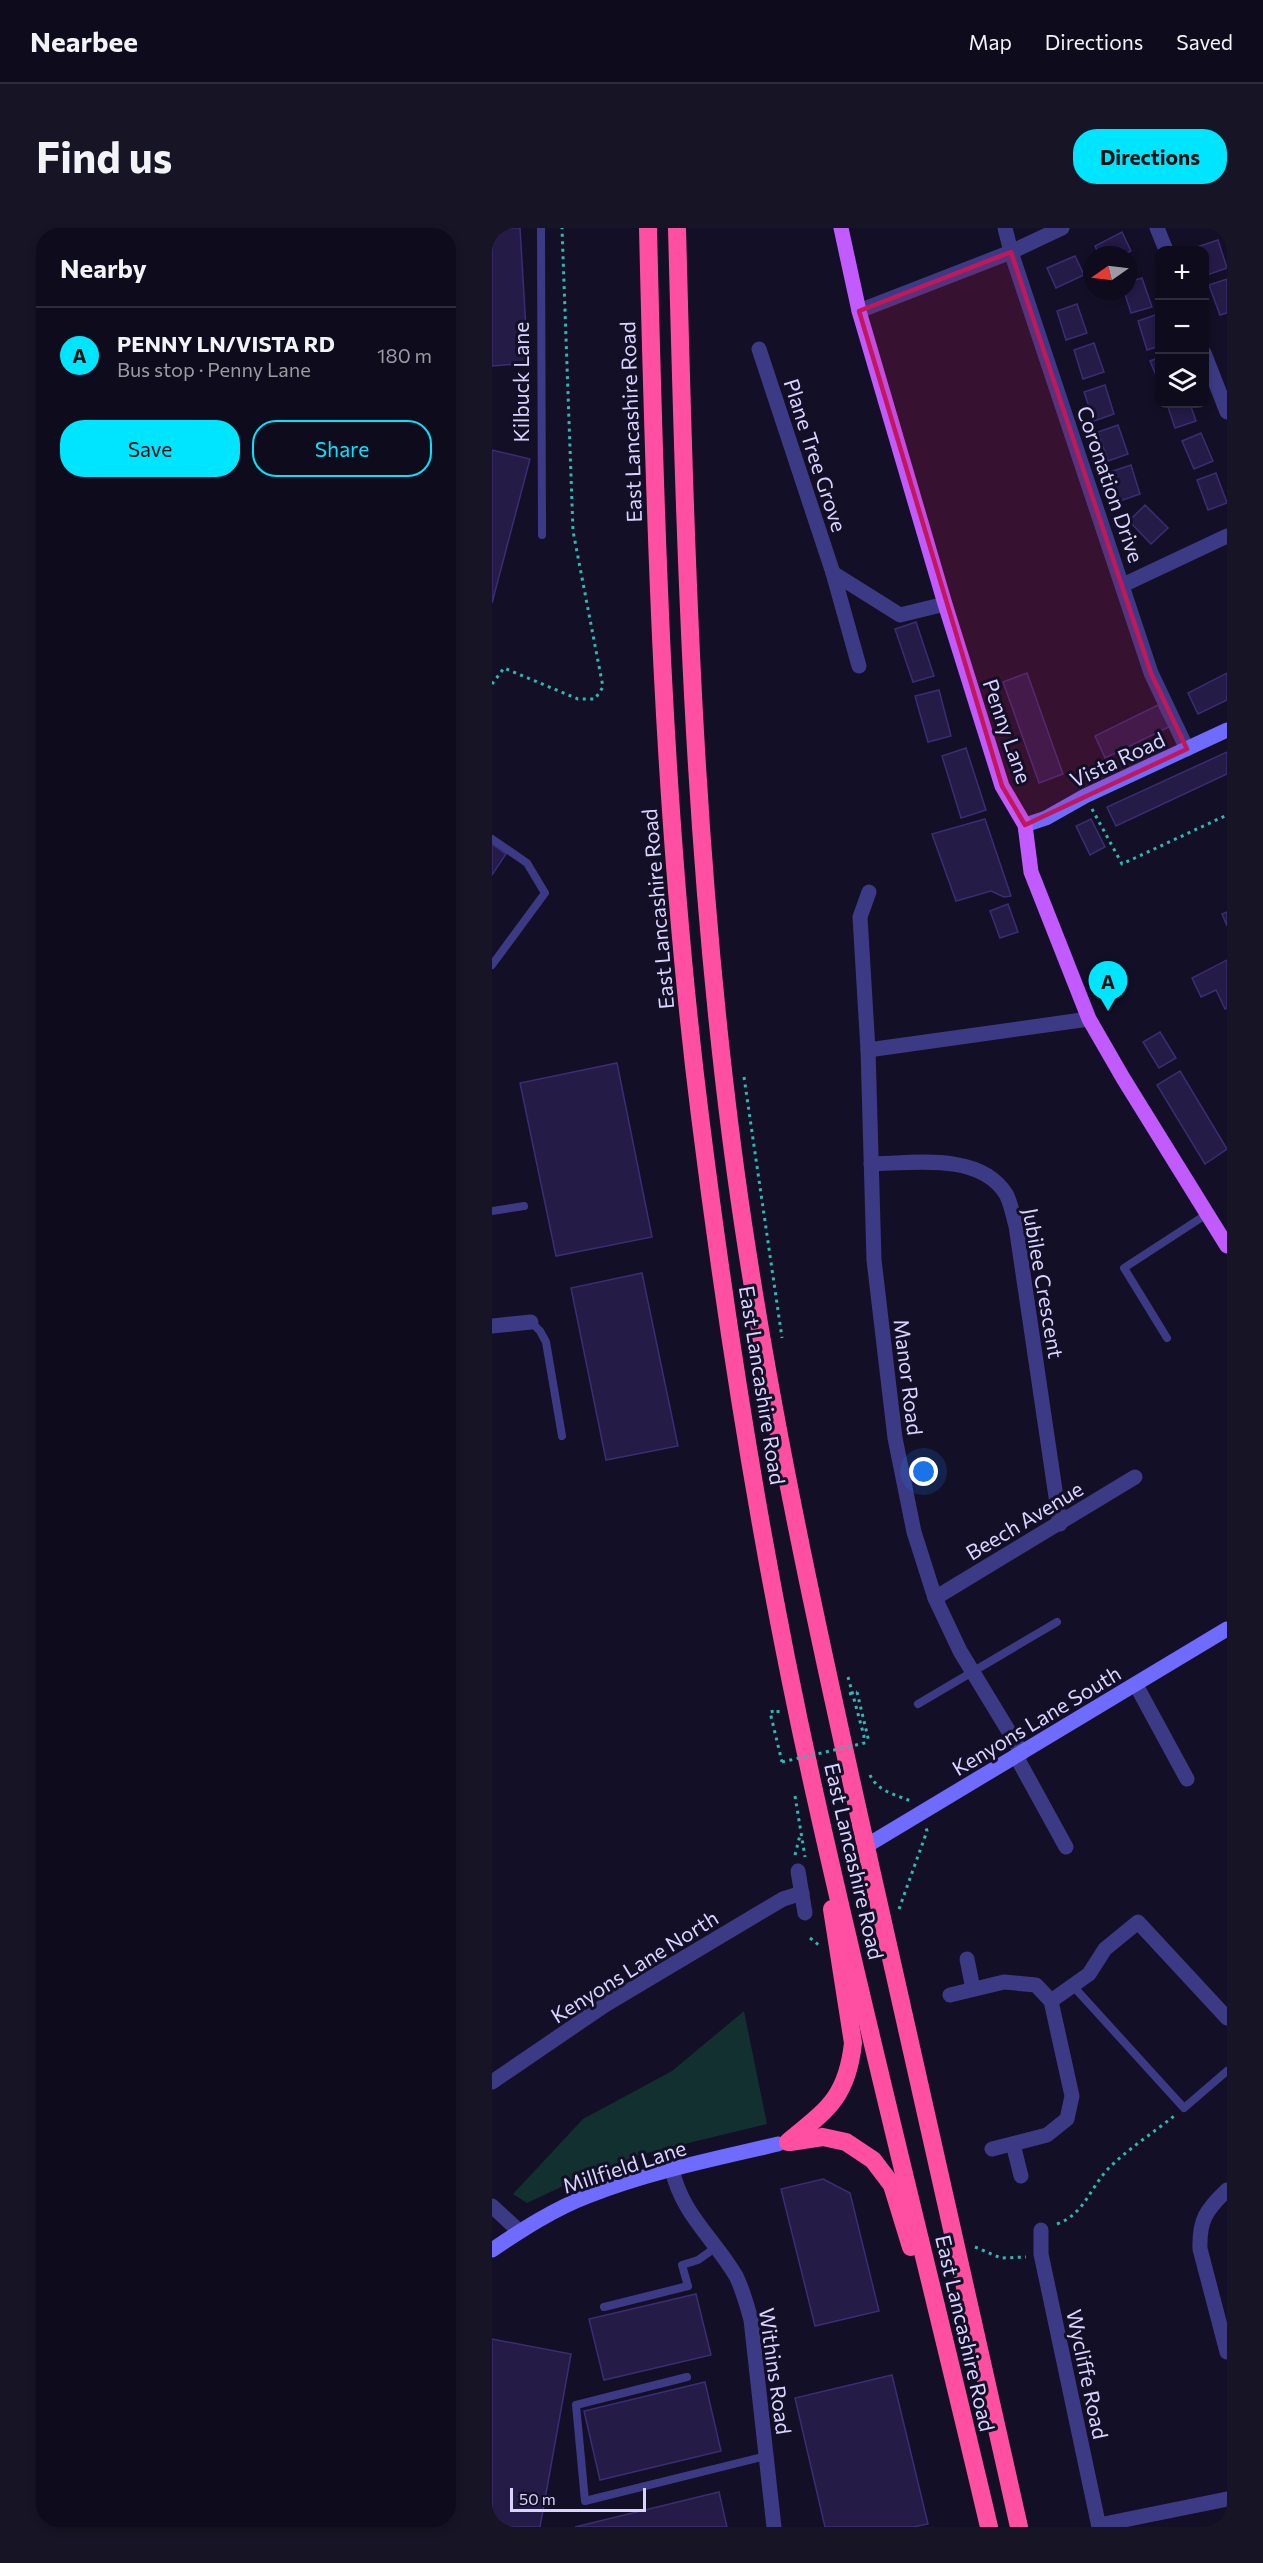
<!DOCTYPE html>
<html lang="en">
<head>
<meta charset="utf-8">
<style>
  body { margin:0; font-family:Commissioner,sans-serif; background:#171425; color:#f1f3f6 }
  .controls { position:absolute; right:18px; top:18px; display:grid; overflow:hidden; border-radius:12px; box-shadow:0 3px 9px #0003 }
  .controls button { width:54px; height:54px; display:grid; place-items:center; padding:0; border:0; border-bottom:2px solid #2e2b3b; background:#0e0b1c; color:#f1f3f6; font:30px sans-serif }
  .compass { position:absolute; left:591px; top:18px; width:54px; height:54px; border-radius:50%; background:#0e0b1c; box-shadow:0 3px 9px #0003; rotate:256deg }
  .scale { position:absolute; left:18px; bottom:15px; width:136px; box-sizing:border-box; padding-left:6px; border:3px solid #d9d4ff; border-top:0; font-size:16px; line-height:21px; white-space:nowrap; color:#d9d4ff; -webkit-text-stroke:4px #130f26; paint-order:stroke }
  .you { position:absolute; left:432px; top:1244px; width:21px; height:21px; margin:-15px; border:4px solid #fff; border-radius:50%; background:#1a73e8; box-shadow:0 0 0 9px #1a73e833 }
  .badge { display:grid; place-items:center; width:39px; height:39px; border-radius:50%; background:#00e5ff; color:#111; font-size:20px; font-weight:700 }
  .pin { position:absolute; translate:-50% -50px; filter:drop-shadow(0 2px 3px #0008) }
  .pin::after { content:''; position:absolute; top:32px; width:21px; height:18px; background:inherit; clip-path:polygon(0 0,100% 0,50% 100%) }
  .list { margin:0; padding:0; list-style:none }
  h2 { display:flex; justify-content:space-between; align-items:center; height:78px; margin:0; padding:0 24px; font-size:26px }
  h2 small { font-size:20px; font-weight:400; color:#9b9ba3 }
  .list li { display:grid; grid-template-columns:39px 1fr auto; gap:18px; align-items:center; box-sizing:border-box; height:96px; padding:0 24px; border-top:2px solid #2e2b3b }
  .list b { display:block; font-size:22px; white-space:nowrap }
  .list p { margin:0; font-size:20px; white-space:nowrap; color:#9b9ba3 }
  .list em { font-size:20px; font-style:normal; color:#9b9ba3 }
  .actions { display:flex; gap:12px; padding:18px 24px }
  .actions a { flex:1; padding:14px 0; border:2px solid #00e5ff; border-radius:24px; text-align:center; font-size:21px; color:#00e5ff }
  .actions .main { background:#00e5ff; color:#111 }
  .icon { flex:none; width:33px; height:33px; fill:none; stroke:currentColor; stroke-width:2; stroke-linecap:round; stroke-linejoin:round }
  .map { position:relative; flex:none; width:735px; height:2299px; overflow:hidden; border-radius:24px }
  header { display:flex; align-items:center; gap:36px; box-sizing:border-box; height:84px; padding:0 30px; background:#0e0b1c; border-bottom:2px solid #2e2b3b }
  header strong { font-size:28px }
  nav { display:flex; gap:33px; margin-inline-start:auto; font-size:21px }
  .intro { display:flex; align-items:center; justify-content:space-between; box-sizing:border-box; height:144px; padding:0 36px }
  h1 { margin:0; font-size:42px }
  .button { padding:15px 27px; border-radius:24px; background:#00e5ff; color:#111; font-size:21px; font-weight:700 }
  main { display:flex; gap:36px; padding:0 36px }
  aside { flex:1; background:#0e0b1c; border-radius:24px; box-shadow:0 3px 9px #0003 }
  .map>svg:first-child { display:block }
</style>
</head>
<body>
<header>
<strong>Nearbee</strong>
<nav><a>Map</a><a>Directions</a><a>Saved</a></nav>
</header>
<div class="intro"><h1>Find us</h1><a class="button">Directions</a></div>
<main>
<aside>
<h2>Nearby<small></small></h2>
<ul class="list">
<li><span class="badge">A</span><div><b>PENNY LN/VISTA RD</b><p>Bus stop · Penny Lane</p></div><em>180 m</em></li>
</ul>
<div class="actions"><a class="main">Save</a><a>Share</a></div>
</aside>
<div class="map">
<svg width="735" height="2299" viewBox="0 0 735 2299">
  <rect width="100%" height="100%" fill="#130f26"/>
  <polygon fill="#12302f" points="252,1783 275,1896 147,1927 86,1951 35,1975 21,1966 91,1891 180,1843"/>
  <g fill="#241b47" stroke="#3b2d73" stroke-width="1.5">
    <polygon points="0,0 28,0 36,135 0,138"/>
    <polygon points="630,4 639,23 631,27 607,27 603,18"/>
    <polygon points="726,12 735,40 715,47 712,22 707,22 705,19"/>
    <polygon points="583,28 592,47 564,60 555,40"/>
    <polygon points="650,50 660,79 639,85 632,63 636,63 636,54"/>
    <polygon points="735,51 735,85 728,87 717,57"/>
    <polygon points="585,76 595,105 574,112 565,83"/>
    <polygon points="666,86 668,118 655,122 646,93"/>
    <polygon points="602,115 612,144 591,151 582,122"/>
    <polygon points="668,129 668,157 658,133"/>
    <polygon points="613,157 622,186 602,193 592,164"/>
    <polygon points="675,176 698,176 704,193 683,200"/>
    <polygon points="626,197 636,226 616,233 606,204"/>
    <polygon points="709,205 721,233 702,241 690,213"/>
    <polygon points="0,222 38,231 0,375"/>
    <polygon points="639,237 648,266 628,273 618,244"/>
    <polygon points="724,245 735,275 716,282 705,252"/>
    <polygon points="653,277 676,300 659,316 637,293"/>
    <polygon points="424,394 442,448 421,454 403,401"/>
    <polygon points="535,445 571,546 547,555 511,454"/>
    <polygon points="735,445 735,472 706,486 696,465"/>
    <polygon points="447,462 459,508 436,514 423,468"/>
    <polygon points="666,477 677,499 613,530 603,508"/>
    <polygon points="474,520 494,582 469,590 450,528"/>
    <polygon points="735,524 735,546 624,598 615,579"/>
    <polygon points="493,591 519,668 512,669 499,663 464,673 440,606"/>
    <polygon points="599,591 613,619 598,627 584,598"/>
    <polygon points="0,616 14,626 0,647"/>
    <polygon points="516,676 526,704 508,710 498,683"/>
    <polygon points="735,684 735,698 730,686"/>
    <polygon points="735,732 735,780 733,781 724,762 709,769 700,750"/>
    <polygon points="668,804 684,830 667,840 651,814"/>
    <polygon points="125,835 160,1009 64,1028 28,855"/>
    <polygon points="688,843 735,921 713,936 665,857"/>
    <polygon points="150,1045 186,1218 114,1232 79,1060"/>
    <polygon points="331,1951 358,1965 387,2083 323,2098 289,1961"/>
    <polygon points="204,2066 219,2127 112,2152 97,2091"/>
    <polygon points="0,2111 79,2126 48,2299 0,2299"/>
    <polygon points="400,2147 436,2296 421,2299 333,2299 303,2170"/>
    <polygon points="213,2154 229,2223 108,2252 92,2183"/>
    <polygon points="227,2264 235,2299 83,2299"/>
  </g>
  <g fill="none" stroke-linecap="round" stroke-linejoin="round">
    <g stroke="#2fb8b0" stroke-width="3" stroke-dasharray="3 4.5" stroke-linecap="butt">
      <polyline points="0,456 12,440 86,471 103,471 111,459 81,303 70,0"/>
      <polyline points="600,581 630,636 735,587"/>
      <polyline points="252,849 290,1110"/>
      <polyline points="356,1449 372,1508 371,1515"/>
      <polyline points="365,1464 377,1514"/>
      <polyline points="286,1485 286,1482 278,1484 290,1534"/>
      <path d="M378,1547C385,1563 404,1567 419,1573"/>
      <polyline points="303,1568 313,1629"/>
      <polyline points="303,1627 308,1607"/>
      <polyline points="407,1681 435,1603 434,1600"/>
      <polyline points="318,1710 328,1718"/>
      <path d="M565,1996C592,1986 597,1962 615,1942C633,1923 661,1905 682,1888"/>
      <polyline points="483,2019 509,2030 534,2029"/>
    </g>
    <g stroke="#3d3a85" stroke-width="8">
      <polyline points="49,0 50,307"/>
      <polyline points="0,611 35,635 53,665 0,737"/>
      <polyline points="0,983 32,978"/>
      <polyline points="39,1094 48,1103 54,1114 70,1208"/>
      <polyline points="675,1110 632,1040 715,986"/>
      <polyline points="426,1476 565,1394"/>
      <polyline points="581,1758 692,1880 735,1843"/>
      <polyline points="112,2079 196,2058 190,2037 206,2032 223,2020"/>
      <polyline points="195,2149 84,2177 93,2273 274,2228"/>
    </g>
    <g stroke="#3d3a85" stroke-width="15">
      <polyline points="513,0 519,24 659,445 695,521"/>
      <polyline points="665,0 674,22"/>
      <polyline points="367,83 519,24 570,0"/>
      <polyline points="267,121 341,345"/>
      <polyline points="712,125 735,184"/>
      <polyline points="631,357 735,308"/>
      <polyline points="367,438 341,345 408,387 453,376"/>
      <polyline points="377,664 368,689 376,822 382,1032 403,1210 422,1304 443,1370 468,1423 530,1525"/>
      <polyline points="376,822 597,791"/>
      <path d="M379,936C421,935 488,924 514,966C519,975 521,988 524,998L568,1296"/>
      <polyline points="0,1098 39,1094"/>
      <polyline points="443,1370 643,1249"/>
      <polyline points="644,1457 695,1551"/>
      <polyline points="524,1528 574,1619"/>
      <polyline points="306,1643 313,1685"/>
      <polyline points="475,1731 481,1761"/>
      <polyline points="458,1767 512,1754 544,1757 559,1773 580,1868 575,1891 555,1907 500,1921"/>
      <polyline points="559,1773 597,1746 613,1721 646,1694 735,1790"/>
      <polyline points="0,1854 113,1777 291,1671 310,1665"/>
      <polyline points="521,1916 529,1948"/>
      <path d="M180,1941C190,1987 222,2010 244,2048C251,2062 255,2077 259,2092L282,2299"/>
      <path d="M735,1962C714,1982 707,1992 708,2021L735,2124"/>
      <polyline points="0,1978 27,2003"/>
      <polyline points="549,2002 549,2026 607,2299"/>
      <polyline points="607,2297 735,2271"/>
    </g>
    <g stroke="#6f6bff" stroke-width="15">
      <polyline points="533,597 554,590 593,568 735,502"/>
      <polyline points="374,1618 735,1401"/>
      <path d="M0,2022C31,2001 62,1981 96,1968C157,1944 222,1931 286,1916"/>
    </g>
    <polyline stroke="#c25bff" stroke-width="15" points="349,0 367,83 453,376 510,558 533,597 539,644 597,791 631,850 735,1018"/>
    <g stroke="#ff4fa3" stroke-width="18">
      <path d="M156,0C163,297 171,593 208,888C236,1112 272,1338 321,1558C376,1806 439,2052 497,2299"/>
      <path d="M185,0C194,343 202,687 256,1028C289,1240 336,1450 383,1659C431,1872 479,2086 527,2299"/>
      <path d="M296,1914C336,1881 355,1869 361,1815L340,1681"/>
      <polyline points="298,1914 331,1909 354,1914 381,1932 400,1957 419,2019"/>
    </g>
    <g stroke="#2fb8b0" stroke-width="3" stroke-dasharray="3 4.5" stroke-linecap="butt">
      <polyline points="357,1466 365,1464"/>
      <polyline points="290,1534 377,1514"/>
    </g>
  </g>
  <path fill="#c2185b" fill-opacity="0.2" stroke="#c2185b" stroke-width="4.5" stroke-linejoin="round" d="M519,24L659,445L695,521L533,597L510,558L367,83Z"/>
  <g text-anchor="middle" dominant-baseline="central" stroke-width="6" stroke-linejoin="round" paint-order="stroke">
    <g font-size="21" fill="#d9d4ff" stroke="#130f26">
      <text transform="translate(28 154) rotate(-90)">Kilbuck Lane</text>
      <text transform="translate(138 194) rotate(-92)">East Lancashire Road</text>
      <text transform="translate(324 227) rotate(72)">Plane Tree Grove</text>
      <text transform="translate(619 256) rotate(71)">Coronation Drive</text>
      <text transform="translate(516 503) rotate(71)">Penny Lane</text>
      <text transform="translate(625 531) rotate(-25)">Vista Road</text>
      <text transform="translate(165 681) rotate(-95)">East Lancashire Road</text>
      <text transform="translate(552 1055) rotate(80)">Jubilee Crescent</text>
      <text transform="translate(417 1149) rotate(83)">Manor Road</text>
      <text transform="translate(271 1157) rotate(81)">East Lancashire Road</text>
      <text transform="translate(532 1292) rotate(-31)">Beech Avenue</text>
      <text transform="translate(544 1492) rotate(-31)">Kenyons Lane South</text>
      <text transform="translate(363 1633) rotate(77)">East Lancashire Road</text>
      <text transform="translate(142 1738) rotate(-32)">Kenyons Lane North</text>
      <text transform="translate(132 1938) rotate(-18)">Millfield Lane</text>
      <text transform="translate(474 2105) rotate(77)">East Lancashire Road</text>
      <text transform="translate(284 2143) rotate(82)">Withins Road</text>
      <text transform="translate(596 2146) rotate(78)">Wycliffe Road</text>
    </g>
  </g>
</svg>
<div class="controls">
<button>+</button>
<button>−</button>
<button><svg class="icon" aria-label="layers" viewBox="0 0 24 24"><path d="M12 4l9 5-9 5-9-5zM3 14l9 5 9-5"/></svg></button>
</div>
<svg class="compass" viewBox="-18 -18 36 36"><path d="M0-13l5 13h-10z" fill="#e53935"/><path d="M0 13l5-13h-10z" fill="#9b9ba3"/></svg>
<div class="scale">50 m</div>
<div class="you"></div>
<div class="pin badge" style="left:616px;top:783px">A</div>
</div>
</main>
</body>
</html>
